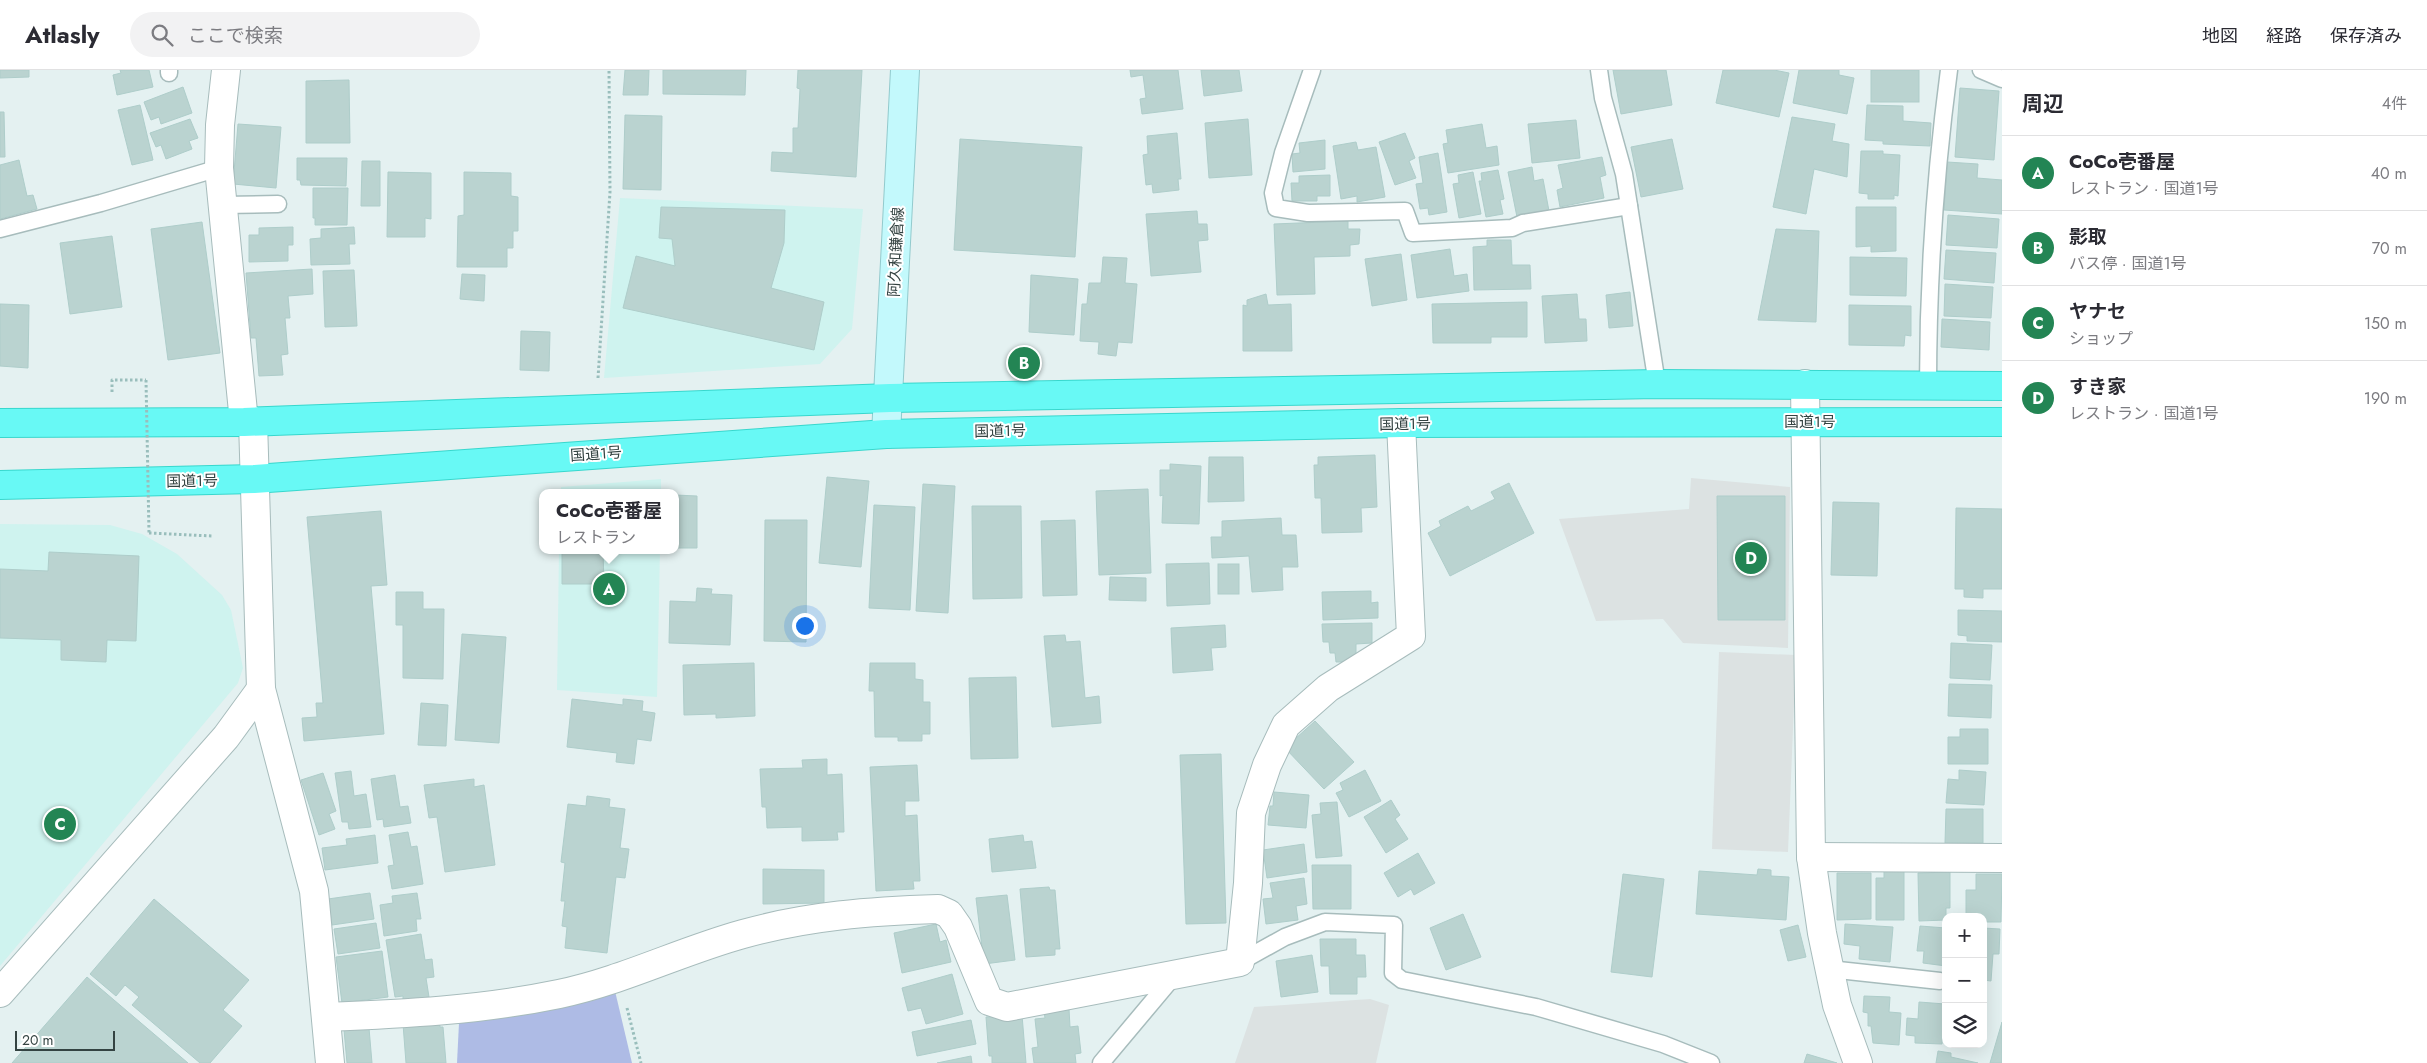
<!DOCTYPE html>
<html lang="ja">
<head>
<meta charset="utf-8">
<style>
  body { margin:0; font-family:Jost,"Noto Sans JP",sans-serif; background:#f2f2f3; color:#2b2b33 }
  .controls { position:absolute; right:15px; bottom:15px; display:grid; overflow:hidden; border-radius:10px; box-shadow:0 5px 20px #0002 }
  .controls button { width:45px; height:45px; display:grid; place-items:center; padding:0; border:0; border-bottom:1px solid #e1e1e2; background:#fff; color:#2b2b33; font:25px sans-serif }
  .scale { position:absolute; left:15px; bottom:12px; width:100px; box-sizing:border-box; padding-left:5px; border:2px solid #344342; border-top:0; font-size:14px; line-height:18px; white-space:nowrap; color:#344342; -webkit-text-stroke:4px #fff; paint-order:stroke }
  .you { position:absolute; left:804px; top:555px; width:18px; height:18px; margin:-12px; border:4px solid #fff; border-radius:50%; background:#1a73e8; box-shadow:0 0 0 8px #1a73e833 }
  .badge { display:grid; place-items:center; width:32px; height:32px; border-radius:50%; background:#238554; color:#fff; font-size:16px; font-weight:700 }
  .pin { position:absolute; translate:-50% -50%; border:2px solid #fff; box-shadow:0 1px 5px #0006 }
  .popup { position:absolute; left:539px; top:419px; width:140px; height:65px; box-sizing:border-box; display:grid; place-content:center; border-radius:10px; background:#fff; filter:drop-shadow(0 1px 4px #0005); font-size:16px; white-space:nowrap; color:#7c7c81 }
  .popup b { font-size:19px; color:#2b2b33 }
  .popup::after { content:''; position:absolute; left:50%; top:100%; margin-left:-10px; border:10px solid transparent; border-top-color:#fff }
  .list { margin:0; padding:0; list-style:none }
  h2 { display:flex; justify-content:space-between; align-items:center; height:65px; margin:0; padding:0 20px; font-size:21px }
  h2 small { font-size:16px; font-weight:400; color:#7c7c81 }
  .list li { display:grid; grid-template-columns:32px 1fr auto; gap:15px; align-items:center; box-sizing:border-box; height:75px; padding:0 20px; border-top:1px solid #e1e1e2 }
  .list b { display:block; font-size:19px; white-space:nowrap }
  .list p { margin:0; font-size:16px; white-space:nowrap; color:#7c7c81 }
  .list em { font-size:16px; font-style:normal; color:#7c7c81 }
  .icon { flex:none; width:28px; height:28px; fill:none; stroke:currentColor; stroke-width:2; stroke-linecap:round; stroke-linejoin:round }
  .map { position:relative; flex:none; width:2002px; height:993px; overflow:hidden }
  header { display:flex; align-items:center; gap:30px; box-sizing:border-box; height:70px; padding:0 25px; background:#fff; border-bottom:1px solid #e1e1e2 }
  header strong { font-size:24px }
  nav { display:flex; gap:28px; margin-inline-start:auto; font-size:18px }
  .search { width:350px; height:45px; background:#f2f2f3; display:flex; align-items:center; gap:12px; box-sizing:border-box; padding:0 18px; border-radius:28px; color:#7c7c81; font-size:19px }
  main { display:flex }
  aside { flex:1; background:#fff }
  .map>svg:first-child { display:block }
</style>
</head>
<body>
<header>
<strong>Atlasly</strong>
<div class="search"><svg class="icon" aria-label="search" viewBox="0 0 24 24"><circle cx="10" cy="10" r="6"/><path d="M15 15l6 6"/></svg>ここで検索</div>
<nav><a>地図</a><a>経路</a><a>保存済み</a></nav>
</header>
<main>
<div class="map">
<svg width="2002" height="993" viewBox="0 0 2002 993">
  <rect width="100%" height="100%" fill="#e4f1f1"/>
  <g fill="#cff3ef">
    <polygon points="620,128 863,139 852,259 820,294 604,308"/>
    <polygon points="661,409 661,423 561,423 561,417"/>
    <polygon points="0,454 110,455 142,464 177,484 222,525 231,540 243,598 238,613 0,896"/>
    <polygon points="559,480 660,480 657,627 557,620"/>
  </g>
  <polygon fill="#aebbe5" points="615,921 632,993 457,993 459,953"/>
  <g fill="#dce2e2">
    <polygon points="1691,408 1790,417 1788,578 1683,573 1663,549 1596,551 1559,449 1689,439"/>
    <polygon points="1719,582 1796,585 1788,782 1712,779"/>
    <polygon points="1370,929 1389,935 1376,993 1235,993 1254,937"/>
  </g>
  <g fill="#bad3d0" stroke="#aecdca">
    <polygon points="0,0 29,0 29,7 0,8"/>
    <polygon points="120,0 149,0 153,17 117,25 113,5 121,3"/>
    <polygon points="625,0 649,0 648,25 623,25"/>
    <polygon points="663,0 746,0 745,25 663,24"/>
    <polygon points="798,0 862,0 856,107 771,101 772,82 793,83 793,58 798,58 800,19 797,18"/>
    <polygon points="1130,0 1178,0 1183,39 1142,44 1140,29 1146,28 1143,5 1131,7"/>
    <polygon points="1201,0 1239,0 1242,21 1204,26"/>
    <polygon points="1613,0 1666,0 1672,35 1621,44"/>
    <polygon points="1723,0 1774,0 1789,3 1779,47 1716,33"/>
    <polygon points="1799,0 1839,0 1839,5 1854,8 1847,44 1793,33"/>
    <rect x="1871" y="0" width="48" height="32"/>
    <polygon points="349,10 350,73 306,73 306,11"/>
    <polygon points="183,17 192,43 161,54 159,47 151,50 144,32"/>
    <polygon points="1960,18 1999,21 1994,90 1955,87"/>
    <polygon points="140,35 153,90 132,95 118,40"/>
    <polygon points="1867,35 1903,36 1903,51 1931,53 1930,76 1883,74 1883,71 1865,70"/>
    <polygon points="0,42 4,42 5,87 0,87"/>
    <polygon points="625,45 662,46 661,120 623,119"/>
    <polygon points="1792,47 1835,54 1832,71 1849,74 1847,107 1814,99 1806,144 1773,137"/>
    <polygon points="190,49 198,68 189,71 192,79 166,89 161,75 156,77 150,63"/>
    <polygon points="1248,49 1252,105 1209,108 1205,53"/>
    <polygon points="1576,50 1580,88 1532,93 1528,54"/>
    <polygon points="238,54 281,57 276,118 233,114"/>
    <polygon points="1482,54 1486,78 1497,76 1499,95 1448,103 1443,74 1448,73 1446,60"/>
    <polygon points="1177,63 1181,109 1178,109 1179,120 1153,123 1152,114 1146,115 1143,85 1148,84 1147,66"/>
    <polygon points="1405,63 1415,88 1409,91 1416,108 1395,115 1379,72"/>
    <polygon points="960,69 1082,77 1075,187 954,180"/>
    <polygon points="1672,69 1683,119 1641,127 1631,77"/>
    <polygon points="1325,70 1325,99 1293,102 1292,84 1300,83 1299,73"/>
    <polygon points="1356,72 1358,80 1376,77 1385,127 1357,132 1357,126 1341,129 1333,76"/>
    <polygon points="1861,81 1883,81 1883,84 1900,85 1898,126 1894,125 1894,129 1868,129 1868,124 1859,123"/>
    <polygon points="1438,83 1447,142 1429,145 1428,138 1420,139 1416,114 1423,113 1419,87"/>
    <polygon points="1602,87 1606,105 1600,107 1604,128 1560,137 1557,120 1563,118 1558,95"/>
    <polygon points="297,88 347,88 346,116 301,115 300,110 297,110"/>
    <polygon points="19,90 27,126 33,125 37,139 0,149 0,95"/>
    <polygon points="362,91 380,91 380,136 361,136"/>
    <polygon points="1947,92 1978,94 1977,108 2002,110 2002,144 1944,140"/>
    <polygon points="1532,97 1534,111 1543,109 1549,141 1517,147 1508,102"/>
    <polygon points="1498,100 1504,129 1500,130 1503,144 1486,147 1479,111 1482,111 1481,103"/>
    <polygon points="388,102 431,103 431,149 425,148 425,167 387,167"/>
    <polygon points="464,102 511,103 511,126 518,127 518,161 513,161 513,178 507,178 507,197 457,197 458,146 464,145"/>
    <polygon points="1473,102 1481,144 1459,148 1453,114 1459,113 1458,105"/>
    <polygon points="1330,105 1330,126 1317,126 1317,131 1292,131 1291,113 1299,113 1299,106"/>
    <polygon points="313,118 348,118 347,155 315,155 315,148 313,148"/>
    <polygon points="661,137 785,140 784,173 771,218 824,232 814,280 623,238 636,186 675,196 672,169 659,168"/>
    <polygon points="1856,137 1896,137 1896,181 1871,182 1871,176 1856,177"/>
    <polygon points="1197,141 1198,154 1207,154 1208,170 1198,171 1201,202 1151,206 1146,144"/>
    <polygon points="1948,145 1999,149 1997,178 1946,175"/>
    <polygon points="1348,151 1348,159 1360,159 1359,174 1350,175 1350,186 1314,187 1315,224 1277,225 1274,154"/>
    <polygon points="202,152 220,283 168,290 151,159"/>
    <polygon points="293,157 293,175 288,175 288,191 249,192 249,165 259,165 259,158"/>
    <polygon points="354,157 355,174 349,174 350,194 311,195 310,169 321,168 321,159"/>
    <polygon points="1776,159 1819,161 1816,252 1758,250"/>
    <polygon points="112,166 122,237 70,244 60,173"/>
    <polygon points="1487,170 1511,170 1512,195 1530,195 1531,219 1474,220 1473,177 1487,176"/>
    <polygon points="1450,179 1454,206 1467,204 1469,221 1417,228 1411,185"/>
    <polygon points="1946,180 1996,183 1994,213 1944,209"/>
    <polygon points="1401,184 1407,230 1372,236 1365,189"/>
    <polygon points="1103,187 1127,188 1125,213 1137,214 1132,273 1118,272 1116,286 1098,284 1099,272 1080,271 1082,234 1087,234 1089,213 1101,213"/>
    <polygon points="1850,187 1907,188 1906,226 1850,225"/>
    <polygon points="312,199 313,224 288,226 290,248 285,248 288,284 281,285 283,305 259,306 256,268 251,268 246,203"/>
    <polygon points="354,200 357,256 325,257 323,201"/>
    <polygon points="462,204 485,205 484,231 460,229"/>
    <polygon points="1031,205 1078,209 1074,265 1029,262"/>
    <polygon points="1945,214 1993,217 1991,248 1944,246"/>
    <polygon points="1630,222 1633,256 1609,258 1606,225"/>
    <polygon points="1266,224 1268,235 1291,234 1292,281 1243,281 1243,235 1247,236 1247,230"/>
    <polygon points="1577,224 1579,249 1586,249 1587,271 1545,273 1542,226"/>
    <polygon points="1527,232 1527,267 1491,267 1491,273 1433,273 1432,234"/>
    <polygon points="0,234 29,235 28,298 0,296"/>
    <polygon points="1849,235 1911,236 1911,266 1905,265 1904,276 1849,275"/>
    <polygon points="1942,249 1990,252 1989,280 1941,277"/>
    <polygon points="521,261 550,262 549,301 520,300"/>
    <polygon points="1375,385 1377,437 1361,438 1362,462 1322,463 1321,428 1315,428 1314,395 1318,395 1318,387"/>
    <polygon points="1209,387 1243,387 1244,431 1208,432"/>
    <polygon points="1170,394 1201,396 1199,454 1162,453 1163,425 1160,426 1160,400 1170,400"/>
    <polygon points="827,407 869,411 861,497 819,493"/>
    <polygon points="1509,413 1534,463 1450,506 1428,463 1441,456 1439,451 1468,436 1471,441 1495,429 1491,422"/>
    <polygon points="923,414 955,416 948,543 916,541"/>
    <polygon points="1148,419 1151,503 1099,505 1096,421"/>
    <polygon points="675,425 697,426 697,478 675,478"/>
    <polygon points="1717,426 1785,426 1785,550 1718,550"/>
    <polygon points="1833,432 1879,433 1877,506 1831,505"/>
    <polygon points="874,435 915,437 910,540 869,538"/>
    <polygon points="972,436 1021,436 1022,528 973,529"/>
    <polygon points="1956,438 2002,439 2002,519 1983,519 1983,528 1964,527 1964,519 1955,519"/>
    <polygon points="381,441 387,515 371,516 384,664 304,671 302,648 317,647 316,633 323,633 307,447"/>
    <polygon points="1281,448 1282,465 1296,465 1298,497 1282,497 1283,520 1252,522 1249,486 1212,488 1211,467 1222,467 1222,451"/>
    <polygon points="765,450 807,450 806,572 764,571"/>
    <polygon points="1075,450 1077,525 1043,526 1041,451"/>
    <polygon points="562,480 603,480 604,514 562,514"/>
    <polygon points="49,482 139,486 136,571 107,570 106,592 61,590 61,570 0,568 0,499 48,501"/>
    <polygon points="1209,493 1210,534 1167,536 1166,494"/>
    <rect x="1218" y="494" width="21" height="30"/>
    <polygon points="1110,507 1146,508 1146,531 1109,530"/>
    <polygon points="697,518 712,519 711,524 732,525 730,575 669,573 670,531 696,532"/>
    <polygon points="1371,521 1371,533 1378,532 1378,548 1323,550 1322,522"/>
    <polygon points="396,522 423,522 423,539 444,539 443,609 403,608 403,555 396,555"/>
    <polygon points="1958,540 2002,541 2002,572 1967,571 1967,566 1958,565"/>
    <polygon points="1372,553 1372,573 1356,574 1356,592 1336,592 1335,583 1330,583 1329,572 1323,572 1322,554"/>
    <polygon points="1225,555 1226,577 1211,578 1213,600 1173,603 1171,558"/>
    <polygon points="462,564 506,567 499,673 455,670"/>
    <polygon points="1065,565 1066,572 1080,571 1085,628 1099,626 1101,653 1052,657 1044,566"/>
    <polygon points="1951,573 1992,575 1990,610 1950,608"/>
    <polygon points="754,593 755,646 716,648 716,644 684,645 683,595"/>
    <polygon points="870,593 915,593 915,609 923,610 923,632 930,632 930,664 922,664 922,671 898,671 898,667 875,667 874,621 869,621"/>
    <polygon points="1016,607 1018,688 971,689 969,608"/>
    <polygon points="1949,614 1992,615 1991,648 1948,646"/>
    <polygon points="572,629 623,635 623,629 643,631 642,641 655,643 651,671 637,669 634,694 616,692 617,683 567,677"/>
    <polygon points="421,633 448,635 446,676 418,675"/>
    <polygon points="1315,651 1354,692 1324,719 1285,678"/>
    <polygon points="1960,659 1988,659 1988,694 1948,694 1948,667 1960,667"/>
    <polygon points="1221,684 1226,853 1186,854 1180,685"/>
    <polygon points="827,689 827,705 842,704 844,762 837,762 838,770 802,771 802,757 767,758 766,737 762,737 760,699 803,698 802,690"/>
    <polygon points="917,695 919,731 905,731 905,746 917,745 920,811 913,811 914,819 876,821 870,697"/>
    <polygon points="1365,700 1381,731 1349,747 1336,723 1343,720 1340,713"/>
    <polygon points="1959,700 1986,702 1984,735 1946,733 1948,709 1959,710"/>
    <polygon points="351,701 354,726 366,724 371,757 349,759 348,752 342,752 335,703"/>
    <polygon points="323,703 336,741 329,744 335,759 319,765 301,710"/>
    <polygon points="395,705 400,737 408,736 411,753 384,757 383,749 377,750 371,709"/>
    <polygon points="474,709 474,717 484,715 495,795 445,802 437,747 429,748 424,715"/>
    <polygon points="1274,722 1309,725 1306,758 1268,755 1270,736 1273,736"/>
    <polygon points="587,726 610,729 609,737 625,739 620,778 629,779 625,808 616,807 607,883 565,878 567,857 562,856 565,831 561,831 565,793 561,792 568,734 586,736"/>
    <polygon points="1391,730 1400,745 1395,749 1408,769 1386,783 1364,747"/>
    <polygon points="1337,732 1342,786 1316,788 1312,745 1321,744 1320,733"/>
    <polygon points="1946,739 1983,739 1983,773 1945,773"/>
    <polygon points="408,762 411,777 417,776 423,814 392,819 388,796 394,795 389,765"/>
    <polygon points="375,765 378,793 325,800 322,778 347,775 346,769"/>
    <polygon points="1023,765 1024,772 1032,771 1036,798 992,802 989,769"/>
    <polygon points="1304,774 1307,802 1267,808 1263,780"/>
    <polygon points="1418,783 1435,813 1414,825 1411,819 1398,827 1384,803"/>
    <polygon points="1312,795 1351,795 1351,839 1313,839"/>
    <polygon points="1884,798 1904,798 1904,850 1876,850 1876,808 1884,808"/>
    <polygon points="763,799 824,800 824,833 763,834"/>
    <polygon points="1758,799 1771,800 1771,806 1789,807 1786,850 1696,844 1699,801 1757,805"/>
    <polygon points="1950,802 1950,838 1946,838 1946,850 1919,851 1918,803"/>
    <polygon points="1837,803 1871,803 1871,849 1837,850"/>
    <polygon points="1623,804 1664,809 1652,907 1611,902"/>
    <polygon points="1976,804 2002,804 2001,852 1983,852 1983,847 1966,847 1966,820 1976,820"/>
    <polygon points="1304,808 1307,834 1296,836 1298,850 1266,854 1263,829 1273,828 1270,813"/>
    <polygon points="1049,817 1050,820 1055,820 1060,879 1055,879 1055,885 1026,887 1020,819"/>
    <polygon points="370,823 374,849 332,855 328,829"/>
    <polygon points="417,823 421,849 416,849 417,861 384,866 380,835 393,833 392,826"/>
    <polygon points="1007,825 1015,890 984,894 976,828"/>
    <polygon points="154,829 249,910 223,940 242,956 210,993 200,993 132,935 139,927 125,915 116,926 90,904"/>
    <polygon points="1463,844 1481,887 1446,900 1430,858"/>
    <polygon points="376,853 380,878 338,884 334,859"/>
    <polygon points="936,854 940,872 946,870 951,892 902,903 894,863"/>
    <polygon points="1845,854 1893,857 1890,892 1859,889 1860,876 1844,874"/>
    <polygon points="1798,855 1806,887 1788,891 1780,860"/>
    <polygon points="1920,856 1946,858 1946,896 1923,893 1924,881 1917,881"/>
    <polygon points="1983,858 2000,859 1999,884 1993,884 1991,911 1983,910"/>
    <polygon points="421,864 425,890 432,889 434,907 426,908 429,927 403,931 403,926 395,927 386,870"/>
    <polygon points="1320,869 1356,869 1356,885 1365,885 1366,907 1357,907 1357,924 1330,924 1329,896 1321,896"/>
    <polygon points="382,881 388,927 342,933 336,887"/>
    <polygon points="1312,885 1318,922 1281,927 1276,891"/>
    <polygon points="952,904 963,944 926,954 921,938 908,941 902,918"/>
    <polygon points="87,907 188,993 12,993"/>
    <polygon points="1864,926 1890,927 1889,942 1901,943 1899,975 1873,973 1871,956 1868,956 1868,943 1863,942"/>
    <polygon points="1919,932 1945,934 1942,974 1915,973 1915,966 1906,965 1907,948 1918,949"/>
    <polygon points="1069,939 1070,957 1078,956 1081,983 1075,984 1076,993 1034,993 1032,978 1038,977 1035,949 1045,948 1044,942"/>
    <polygon points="1022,945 1026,993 992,993 992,986 989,986 986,947"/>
    <polygon points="971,950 976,974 917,986 912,962"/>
    <polygon points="439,951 440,957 443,957 446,993 406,993 403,954"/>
    <polygon points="2002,952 2002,993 1990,993"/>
    <polygon points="369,958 372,993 347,993 344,960"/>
    <polygon points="1938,981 1951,983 1951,987 1978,993 1936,993"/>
    <polygon points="1807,984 1837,993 1804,993"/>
    <polygon points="971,986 972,993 937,993"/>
  </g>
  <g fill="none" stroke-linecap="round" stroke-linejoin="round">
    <g stroke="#a7bcbc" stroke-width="19">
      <g id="lane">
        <polyline points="169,0 169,3"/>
        <polyline points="1312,0 1283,83 1273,123 1276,138 1308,143 1405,141 1413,163 1512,158 1523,153 1629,136"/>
        <polyline points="1599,0 1603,28 1624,104 1657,314"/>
        <polyline points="1981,0 2002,9"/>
        <polyline points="222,135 278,134"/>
        <polyline points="0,159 101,133 219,98"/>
        <path d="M1928,316C1928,210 1935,105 1949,0"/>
        <polyline points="1240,892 1285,867 1325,852 1394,855 1393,903 1402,910 1536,937 1663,974 1711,993"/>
        <polyline points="1829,899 1940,911"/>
        <polyline points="1101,993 1174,906"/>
      </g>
    </g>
    <g stroke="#a7bcbc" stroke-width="30">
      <g id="street">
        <polyline points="226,0 220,55 219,98 244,352"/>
        <polyline points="1805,314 1811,787 1822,863 1837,935 1858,993"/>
        <polyline points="253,351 261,619 314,821 330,993"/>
        <polyline points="1811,787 2002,788"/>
        <polyline points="0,923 226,667 261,619"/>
        <path d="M326,947C404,944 482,940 559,924C622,911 681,881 743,864C807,846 871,841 938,839L949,844L958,857L989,931L1007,937L1240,892L1248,813L1251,743L1267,695L1286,655L1328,618L1411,566L1401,353"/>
      </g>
    </g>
    <g stroke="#92cacd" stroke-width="30">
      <polyline id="secondary" points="886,364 905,0"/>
    </g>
    <g stroke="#38d7cd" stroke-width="30">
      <g id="highway">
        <polyline points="0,353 244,352 890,328 1398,319 1657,314 2002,316"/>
        <polyline points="0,415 254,409 886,364 1401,353 2002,352"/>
      </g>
    </g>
    <g stroke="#99bebc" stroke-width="3" stroke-dasharray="2.5 2.5" stroke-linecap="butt">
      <polyline points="598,308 610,122 609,0"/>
      <polyline points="112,322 112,310 146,310"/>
      <polyline points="149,463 212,466"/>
      <polyline points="627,938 641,993"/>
    </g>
    <use href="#lane" stroke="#fff" stroke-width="16"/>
    <use href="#street" stroke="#fff" stroke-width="28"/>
    <use href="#secondary" stroke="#c3f9fc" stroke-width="28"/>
    <use href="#highway" stroke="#68f9f5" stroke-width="28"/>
    <polyline stroke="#99bebc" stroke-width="3" stroke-dasharray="2.5 2.5" stroke-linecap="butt" points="146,310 149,463"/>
  </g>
  <g text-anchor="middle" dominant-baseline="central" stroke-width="4" stroke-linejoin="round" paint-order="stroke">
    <g font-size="15" fill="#344342" stroke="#fff">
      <text transform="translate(896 182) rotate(-87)">阿久和鎌倉線</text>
      <text x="1810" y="352">国道1号</text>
      <text transform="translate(1405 354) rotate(-1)">国道1号</text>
      <text transform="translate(1000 361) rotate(-1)">国道1号</text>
      <text transform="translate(596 384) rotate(-4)">国道1号</text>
      <text transform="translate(192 411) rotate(-1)">国道1号</text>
    </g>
  </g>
</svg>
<div class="controls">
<button>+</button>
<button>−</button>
<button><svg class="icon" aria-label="layers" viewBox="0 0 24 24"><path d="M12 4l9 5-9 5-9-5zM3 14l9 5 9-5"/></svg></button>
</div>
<div class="scale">20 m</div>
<div class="you"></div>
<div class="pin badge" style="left:609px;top:519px">A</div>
<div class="popup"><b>CoCo壱番屋</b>レストラン</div>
<div class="pin badge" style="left:1024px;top:293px">B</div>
<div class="pin badge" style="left:60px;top:754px">C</div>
<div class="pin badge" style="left:1751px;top:488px">D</div>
</div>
<aside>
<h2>周辺<small>4件</small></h2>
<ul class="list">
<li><span class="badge">A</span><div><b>CoCo壱番屋</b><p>レストラン · 国道1号</p></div><em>40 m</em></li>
<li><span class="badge">B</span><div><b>影取</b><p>バス停 · 国道1号</p></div><em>70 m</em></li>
<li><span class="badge">C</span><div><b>ヤナセ</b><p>ショップ</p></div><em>150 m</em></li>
<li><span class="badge">D</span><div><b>すき家</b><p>レストラン · 国道1号</p></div><em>190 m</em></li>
</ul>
</aside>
</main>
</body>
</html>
